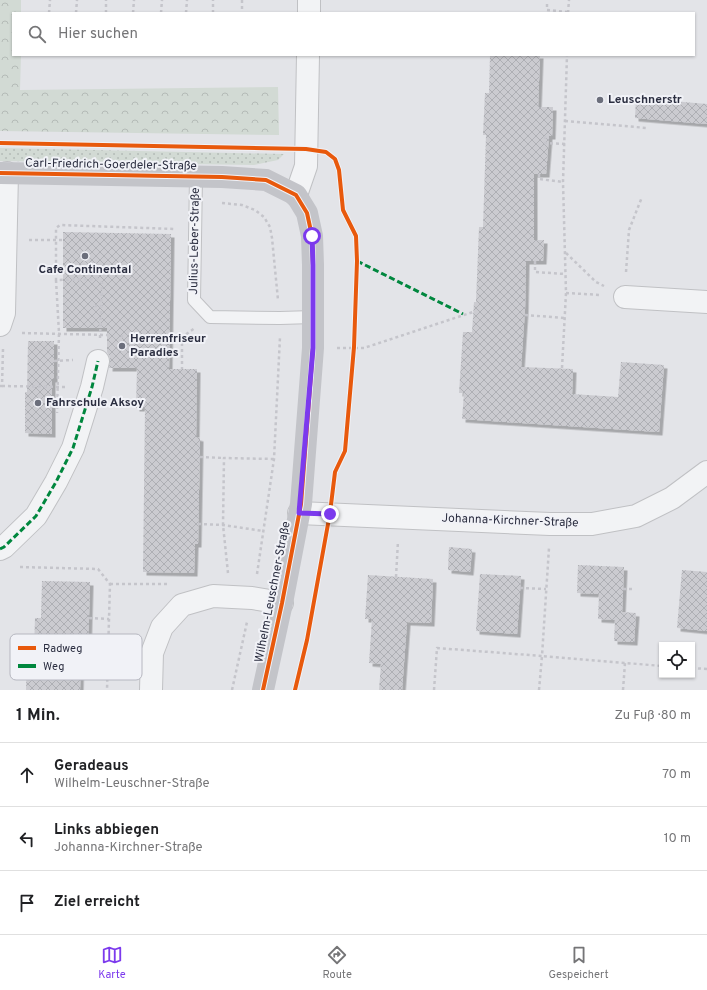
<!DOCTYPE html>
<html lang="de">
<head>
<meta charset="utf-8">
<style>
  body { margin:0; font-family:Overpass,sans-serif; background:#f6f6f6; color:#202124 }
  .controls { position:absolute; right:12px; bottom:12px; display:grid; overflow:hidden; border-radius:0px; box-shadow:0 1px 3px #0004 }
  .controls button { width:36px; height:36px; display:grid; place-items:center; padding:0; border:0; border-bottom:1px solid #e0e0e0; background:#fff; color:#202124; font:20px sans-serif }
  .stop { position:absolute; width:12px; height:12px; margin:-9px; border:3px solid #7c3aed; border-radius:50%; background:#fff }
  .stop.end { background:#7c3aed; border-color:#fff; box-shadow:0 1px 4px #0008 }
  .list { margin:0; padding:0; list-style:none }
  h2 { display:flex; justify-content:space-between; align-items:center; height:52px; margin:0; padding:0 16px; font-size:17px }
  h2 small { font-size:13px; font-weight:400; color:#757577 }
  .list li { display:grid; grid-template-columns:26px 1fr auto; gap:12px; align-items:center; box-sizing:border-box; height:64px; padding:0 16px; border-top:1px solid #e0e0e0 }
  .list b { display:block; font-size:15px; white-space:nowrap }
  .list p { margin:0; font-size:13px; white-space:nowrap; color:#757577 }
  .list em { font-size:13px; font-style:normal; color:#757577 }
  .icon { flex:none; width:22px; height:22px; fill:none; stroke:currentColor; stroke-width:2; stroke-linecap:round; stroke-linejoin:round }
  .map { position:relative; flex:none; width:707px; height:690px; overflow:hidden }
  .search { position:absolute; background:#fff; box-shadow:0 1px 3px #0004; left:12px; right:12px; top:12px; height:44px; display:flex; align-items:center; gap:10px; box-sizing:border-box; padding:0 14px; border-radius:0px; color:#757577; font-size:15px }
  .sheet { height:244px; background:#fff }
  nav { display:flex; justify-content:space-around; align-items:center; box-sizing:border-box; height:56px; border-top:1px solid #e0e0e0; background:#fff; font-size:11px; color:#757577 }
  nav a { display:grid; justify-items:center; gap:2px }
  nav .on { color:#7c3aed }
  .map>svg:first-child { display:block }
</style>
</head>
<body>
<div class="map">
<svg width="707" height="690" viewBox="0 0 707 690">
  <defs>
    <pattern id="green-dots" width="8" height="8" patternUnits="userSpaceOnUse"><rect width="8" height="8" fill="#d2dad4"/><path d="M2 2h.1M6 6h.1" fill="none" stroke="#b4bbb7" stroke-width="1.8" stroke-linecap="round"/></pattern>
    <pattern id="forest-crowns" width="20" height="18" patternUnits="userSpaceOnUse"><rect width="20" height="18" fill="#d2dad4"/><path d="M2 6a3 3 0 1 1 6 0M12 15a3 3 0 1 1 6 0" fill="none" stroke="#b4bbb7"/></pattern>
    <pattern id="building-cross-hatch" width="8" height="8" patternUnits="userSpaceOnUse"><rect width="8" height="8" fill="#cbcbd0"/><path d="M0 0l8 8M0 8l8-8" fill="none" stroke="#aeafb4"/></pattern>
    <filter id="shadow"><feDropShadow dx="3.5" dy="3.5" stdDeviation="0" flood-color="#0004"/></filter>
  </defs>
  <rect width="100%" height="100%" fill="#e3e4e8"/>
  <polygon fill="url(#green-dots)" points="0,148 284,154 278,160 254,165 0,161"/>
  <polygon fill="url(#forest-crowns)" points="0,0 21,0 21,13 13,13 13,55 21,55 20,90 278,87 279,135 0,131"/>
  <g fill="url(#building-cross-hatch)" filter="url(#shadow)">
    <polygon points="490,55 540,55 538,107 553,107 552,136 549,136 546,174 534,174 534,240 544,240 543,261 526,261 525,309 521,367 573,369 572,394 618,397 621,362 664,365 659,432 462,419 464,393 459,393 463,332 472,332 474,302 476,302 479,227 483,227 486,135 483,135 485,93 489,93"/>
    <polygon points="636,98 707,104 707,124 635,118"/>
    <polygon points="63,232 171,234 169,369 197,369 196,437 200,438 198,544 195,544 194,573 143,572 145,408 136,408 137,368 109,368 110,358 107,352 107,328 63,328"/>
    <polygon points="28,341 54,341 54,379 52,379 52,434 25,433 25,392 27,392"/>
    <polygon points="449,547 472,549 470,572 448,570"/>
    <polygon points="578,565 624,567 622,612 636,613 634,642 614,641 615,620 598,619 599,594 577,593"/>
    <polygon points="682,570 707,572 707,631 677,628"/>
    <polygon points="480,574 521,576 517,634 476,631"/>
    <polygon points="368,575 433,579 431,623 407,622 402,690 379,690 381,664 369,663 372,619 365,619"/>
    <polygon points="42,581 90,582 88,650 81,650 80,690 26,690 27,649 34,649 35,618 41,618"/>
  </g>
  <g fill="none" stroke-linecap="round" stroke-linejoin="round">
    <g stroke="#c0c1c4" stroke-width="14">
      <polyline id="lane" points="196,177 194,300 210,317 280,318 313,317"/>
    </g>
    <g stroke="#c0c1c4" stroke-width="24">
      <g id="street">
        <polyline points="309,13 309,0"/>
        <polyline points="296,195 306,166 308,55"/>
        <polyline points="625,297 707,302"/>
        <polyline points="0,325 4,313 7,173"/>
        <polyline points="299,513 550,524 592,524 636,516 672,498 707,472"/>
        <polyline points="0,549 4,547 36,516 56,482 73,448 92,387 98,361"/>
        <polyline points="151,690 152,653 162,627 182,605 213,596 252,598 282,603"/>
      </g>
    </g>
    <g stroke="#c5c5cb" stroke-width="2.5" stroke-dasharray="3 3" stroke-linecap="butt">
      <polyline points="242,0 242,13"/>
      <polyline points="547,4 547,10 568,12"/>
      <polyline points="49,13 50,0"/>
      <polyline points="76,13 77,0"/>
      <polyline points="106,13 106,0"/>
      <polyline points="133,13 134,0"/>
      <polyline points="161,13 162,0"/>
      <polyline points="186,13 187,0"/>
      <polyline points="213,13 213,0"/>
      <polyline points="568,13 569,0"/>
      <polyline points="565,121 647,128"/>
      <polyline points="545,136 545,143 565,144"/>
      <polyline points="539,174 539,179 563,182"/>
      <polyline points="222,203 242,205 255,210 264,217 270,227 272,238 278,300"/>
      <polyline points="29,240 63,240"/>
      <polyline points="566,253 596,282 604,286"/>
      <polyline points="535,261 535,272 565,274"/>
      <polyline points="626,272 629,230 642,197"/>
      <polyline points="56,280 59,333 57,413"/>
      <polyline points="566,293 601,295"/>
      <polyline points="94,306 101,306"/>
      <polyline points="525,315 565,318"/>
      <polyline points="22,333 107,335"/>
      <polyline points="122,335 122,346"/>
      <polyline points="169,336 182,337 195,328"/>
      <polyline points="182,337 182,369"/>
      <polyline points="100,338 102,283 98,279 56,280 56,228 60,225 175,229"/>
      <polyline points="337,348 364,348 473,312"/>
      <polyline points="54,361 73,360"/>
      <polyline points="562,368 566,293 563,182 567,55"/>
      <polyline points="0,386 2,386 3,349"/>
      <polyline points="2,386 66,387"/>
      <polyline points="200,457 224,458"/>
      <polyline points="198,524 223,525 263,531"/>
      <polyline points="20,567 98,569 110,584 107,690"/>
      <polyline points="228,573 223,525 224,458 274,459"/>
      <polyline points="257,574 274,459 280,337"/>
      <polyline points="396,577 398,541"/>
      <polyline points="110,584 167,584"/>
      <polyline points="520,588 546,589"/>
      <polyline points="623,589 632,589"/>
      <polyline points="89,618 109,619"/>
      <polyline points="692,668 707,669"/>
      <polyline points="232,690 247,622"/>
      <polyline points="434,690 437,648 542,656 549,548"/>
      <polyline points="539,690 542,656 662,666"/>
      <polyline points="623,690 625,663"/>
    </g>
    <use href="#lane" stroke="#f2f3f5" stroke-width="12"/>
    <use href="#street" stroke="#f2f3f5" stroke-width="22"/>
    <polyline stroke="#c3c4c9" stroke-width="22" points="0,173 222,177 266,180 296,195 307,213 312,236 313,265 313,348 301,504 282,603 263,690"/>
    <g stroke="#00873e" stroke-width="3" stroke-dasharray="6 3" stroke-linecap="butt">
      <polyline points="357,261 463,314"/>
      <polyline points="0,549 4,547 36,516 56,482 73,448 92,387 98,361"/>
    </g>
    <g stroke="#f1f2f7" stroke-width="6">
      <g id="cycleway">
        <polyline points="0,143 306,149 326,152 335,159 339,170 343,210 356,236 357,261 354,347 345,451 335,472 330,513 307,640 295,690"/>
        <polyline points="0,173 222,177 266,180 296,195 307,213 312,236 313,265 313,348 301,504 282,603 263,690"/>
      </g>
    </g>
    <use href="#cycleway" stroke="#e8590c" stroke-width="4"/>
  </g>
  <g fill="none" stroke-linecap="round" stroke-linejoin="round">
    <polyline stroke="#7c3aed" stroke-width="5" points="312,236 313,265 313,348 299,513 330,514"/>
  </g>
  <g fill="#6b6e7b" stroke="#f1f2f7" stroke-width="1.5">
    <circle cx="600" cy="100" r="4"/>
    <circle cx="85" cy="256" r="4"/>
    <circle cx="122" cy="346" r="4"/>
    <circle cx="38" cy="403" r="4"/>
  </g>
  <g text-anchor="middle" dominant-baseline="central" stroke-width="4" stroke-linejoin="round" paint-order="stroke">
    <g font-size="12" font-weight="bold" fill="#2b2e40" stroke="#f1f2f7" text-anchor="start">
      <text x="608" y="100">Leuschnerstr</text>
      <text x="85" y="270" text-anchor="middle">Cafe Continental</text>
      <text x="130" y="339">Herrenfriseur<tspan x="130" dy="14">Paradies</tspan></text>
      <text x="46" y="403">Fahrschule Aksoy</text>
    </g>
    <g font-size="12" fill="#2b2e40" stroke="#f1f2f7">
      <text transform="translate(111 165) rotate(1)">Carl-Friedrich-Goerdeler-Straße</text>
      <text transform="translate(195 241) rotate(-89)">Julius-Leber-Straße</text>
      <text transform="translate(510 521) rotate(2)">Johanna-Kirchner-Straße</text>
      <text transform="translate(273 592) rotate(-79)">Wilhelm-Leuschner-Straße</text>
    </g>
  </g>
  <rect x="10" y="634" width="132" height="46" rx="6" fill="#f1f2f7" stroke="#b6b7c0" stroke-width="1"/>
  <rect x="18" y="646" width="18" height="4" fill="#e8590c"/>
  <rect x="18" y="664" width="18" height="4" fill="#00873e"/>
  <g font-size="11" fill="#2b2e40">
    <text x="43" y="652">Radweg</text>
    <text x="43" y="670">Weg</text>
  </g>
</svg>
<div class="controls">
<button><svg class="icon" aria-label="locate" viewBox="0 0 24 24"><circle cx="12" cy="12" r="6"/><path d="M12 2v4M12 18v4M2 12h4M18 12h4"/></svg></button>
</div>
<div class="stop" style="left:312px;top:236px"></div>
<div class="stop end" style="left:330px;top:514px"></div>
<div class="search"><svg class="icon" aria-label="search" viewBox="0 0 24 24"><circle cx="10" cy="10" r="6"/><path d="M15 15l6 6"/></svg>Hier suchen</div>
</div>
<section class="sheet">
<h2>1 Min.<small>Zu Fuß · 80 m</small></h2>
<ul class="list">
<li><svg class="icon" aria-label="ahead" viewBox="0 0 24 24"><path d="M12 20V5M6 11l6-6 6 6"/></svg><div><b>Geradeaus</b><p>Wilhelm-Leuschner-Straße</p></div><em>70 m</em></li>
<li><svg class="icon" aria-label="left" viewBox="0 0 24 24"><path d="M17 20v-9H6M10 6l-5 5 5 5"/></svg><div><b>Links abbiegen</b><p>Johanna-Kirchner-Straße</p></div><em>10 m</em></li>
<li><svg class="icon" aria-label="arrive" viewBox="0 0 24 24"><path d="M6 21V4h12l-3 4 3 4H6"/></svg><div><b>Ziel erreicht</b></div></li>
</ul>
</section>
<nav>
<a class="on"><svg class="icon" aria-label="map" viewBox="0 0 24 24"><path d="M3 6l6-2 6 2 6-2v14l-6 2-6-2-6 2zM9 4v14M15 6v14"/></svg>Karte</a>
<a><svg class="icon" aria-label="directions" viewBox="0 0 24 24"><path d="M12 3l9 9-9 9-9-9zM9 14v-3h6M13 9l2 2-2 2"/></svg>Route</a>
<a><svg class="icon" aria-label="saved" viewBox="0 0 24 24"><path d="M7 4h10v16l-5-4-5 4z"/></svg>Gespeichert</a>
</nav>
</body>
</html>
